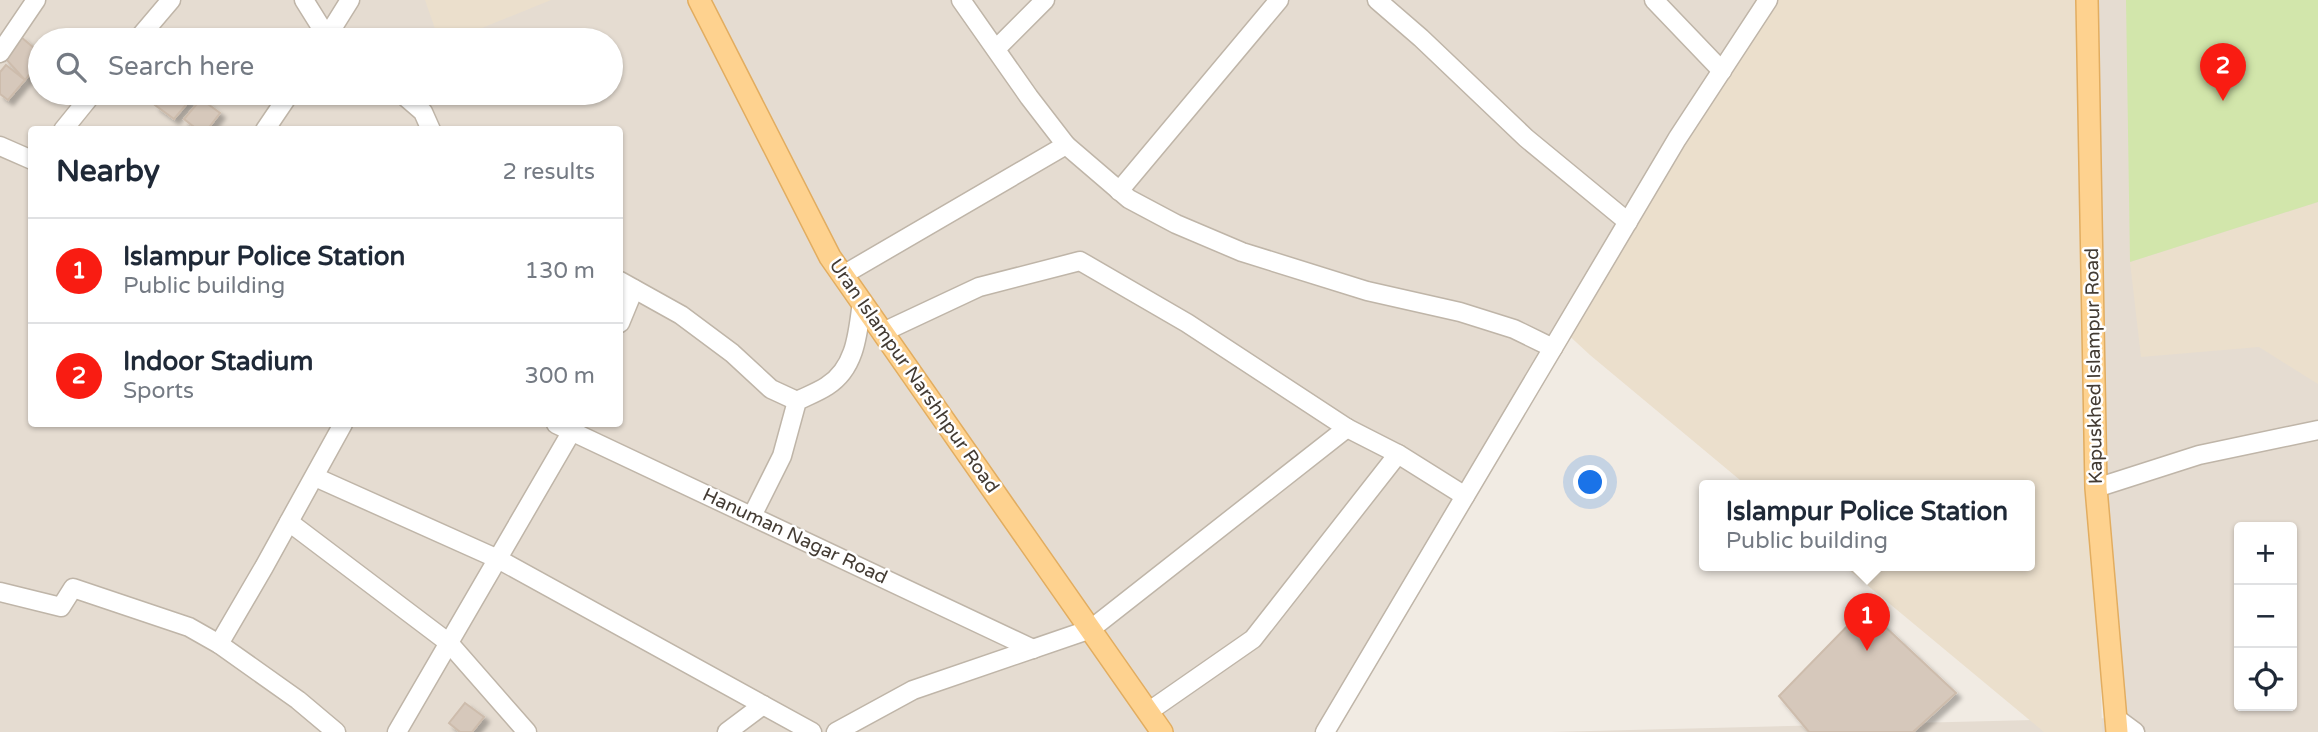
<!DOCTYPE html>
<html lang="en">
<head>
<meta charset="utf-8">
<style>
  body { margin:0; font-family:"Varela Round",sans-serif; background:#f6f6f7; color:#1f2937 }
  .controls { position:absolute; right:21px; bottom:21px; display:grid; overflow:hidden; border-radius:7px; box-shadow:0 2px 5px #0004 }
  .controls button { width:63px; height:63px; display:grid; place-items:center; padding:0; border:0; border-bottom:2px solid #e0e1e3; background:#fff; color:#1f2937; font:35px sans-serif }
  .you { position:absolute; left:1591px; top:483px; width:24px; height:24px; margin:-18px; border:5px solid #fff; border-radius:50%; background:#1a73e8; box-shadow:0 0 0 10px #1a73e833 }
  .badge { display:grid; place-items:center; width:46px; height:46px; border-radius:50%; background:#f91c12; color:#fff; font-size:23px; font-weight:700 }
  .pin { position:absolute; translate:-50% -58px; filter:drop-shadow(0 2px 4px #0008) }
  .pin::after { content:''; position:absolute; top:37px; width:24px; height:21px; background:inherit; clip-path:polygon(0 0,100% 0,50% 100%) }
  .popup { position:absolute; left:1699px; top:480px; width:336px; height:91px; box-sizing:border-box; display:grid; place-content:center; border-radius:7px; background:#fff; filter:drop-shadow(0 2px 5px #0005); font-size:23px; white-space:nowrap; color:#747a83 }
  .popup b { font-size:26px; color:#1f2937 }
  .popup::after { content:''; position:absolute; left:50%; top:100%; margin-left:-14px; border:14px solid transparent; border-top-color:#fff }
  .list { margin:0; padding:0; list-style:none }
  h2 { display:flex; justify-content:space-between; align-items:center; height:91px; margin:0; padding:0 28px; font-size:30px }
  h2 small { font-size:23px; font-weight:400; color:#747a83 }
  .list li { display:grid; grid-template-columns:46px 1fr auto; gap:21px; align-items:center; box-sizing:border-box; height:105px; padding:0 28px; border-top:2px solid #e0e1e3 }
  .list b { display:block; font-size:26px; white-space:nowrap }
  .list p { margin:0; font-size:23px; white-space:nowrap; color:#747a83 }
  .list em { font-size:23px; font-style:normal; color:#747a83 }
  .icon { flex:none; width:38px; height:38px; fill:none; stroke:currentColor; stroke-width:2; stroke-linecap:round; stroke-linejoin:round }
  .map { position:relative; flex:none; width:2318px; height:732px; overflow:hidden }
  .search { position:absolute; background:#fff; box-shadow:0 2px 5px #0004; left:28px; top:28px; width:595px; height:77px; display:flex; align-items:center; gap:18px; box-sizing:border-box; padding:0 24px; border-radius:38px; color:#747a83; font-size:26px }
  .panel { position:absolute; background:#fff; box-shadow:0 2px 5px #0004; left:28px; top:126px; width:595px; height:301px; border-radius:7px }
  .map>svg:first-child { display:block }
</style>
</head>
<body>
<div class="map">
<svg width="2318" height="732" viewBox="0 0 2318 732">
  <defs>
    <filter id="shadow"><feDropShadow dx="5" dy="5" stdDeviation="2" flood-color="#0004"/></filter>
  </defs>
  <rect width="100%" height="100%" fill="#f1ebe3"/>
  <g fill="#e5dcd1" fill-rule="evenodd">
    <path d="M0,0H1760L1325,732H0ZM40,40H611V93H40ZM32,130H620V424H32Z"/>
    <path d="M2087,0H2318V732H1551L2115,718ZM2239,527H2292V706H2239Z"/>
  </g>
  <g fill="#ebdfcc">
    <polygon points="425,0 551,0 477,30 479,40 439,40"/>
    <polygon points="1770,0 2087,0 2102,732 2044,732 1843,565 2030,565 2030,485 1746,485 1590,355 1563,330"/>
    <polygon points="2318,202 2318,384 2259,347 2141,357 2130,262"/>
  </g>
  <polygon fill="#d2e6ab" points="2126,0 2318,0 2318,202 2130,262"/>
  <g fill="#d6c8bb" stroke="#cdbcac" stroke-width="2" filter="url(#shadow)">
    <polygon points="21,37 40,53 40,61 25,80 5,58"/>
    <polygon points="6,65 25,80 8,100 0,94 0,72"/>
    <polygon points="165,93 183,93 191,99 174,119 155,105"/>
    <polygon points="201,99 220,113 207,130 198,130 184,119"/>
    <polygon points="1865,608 1956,693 1913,732 1809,732 1779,696"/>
    <polygon points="465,703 484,717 472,732 460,732 449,723"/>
  </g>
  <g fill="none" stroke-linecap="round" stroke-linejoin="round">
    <g stroke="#bfb5a8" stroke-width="21">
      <g id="minor">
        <polyline points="304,0 329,40"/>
        <polyline points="961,0 1029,97 1066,145"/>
        <polyline points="1377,0 1421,38 1526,138 1628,222"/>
        <polyline points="1654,0 1722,71"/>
        <polyline points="137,40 171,0"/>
        <polyline points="325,40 350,0"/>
        <polyline points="996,49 1045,0"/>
        <polyline points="0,53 36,0"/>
        <polyline points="401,93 423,112 431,130"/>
        <polyline points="63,130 93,93"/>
        <polyline points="265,130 290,93"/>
        <polyline points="0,146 32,160"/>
        <polyline points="1119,191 1279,0"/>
        <polyline points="843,275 1066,145 1129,199 1176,224 1242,252 1367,291 1460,312 1514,329 1553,348"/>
        <polyline points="620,281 681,315 732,353 771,389 797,401"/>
        <polyline points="620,323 634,289"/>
        <polyline points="883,332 979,287 1080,261 1187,323 1347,428 1398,454 1465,496"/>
        <polyline points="556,424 1033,649"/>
        <polyline points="315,477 498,559 812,732"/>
        <polyline points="2096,488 2199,455 2318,430"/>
        <path d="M752,516L782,456L797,401C807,396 818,392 827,386C856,368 858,332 862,301"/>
        <polyline points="289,522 449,643 527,732"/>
        <polyline points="0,592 61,607 73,588 189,627 219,644 298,700 336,732"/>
        <polyline points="219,644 264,567 343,424"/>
        <polyline points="1148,712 1253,639 1398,454"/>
        <polyline points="2116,718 2135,732"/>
        <polyline points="397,732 576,424"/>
        <polyline points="727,732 763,705"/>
        <polyline points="836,732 913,690 1091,629 1347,428"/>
        <polyline points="1325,732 1677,139 1768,0"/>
      </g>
    </g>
    <g stroke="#e2ad60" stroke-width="24">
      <g id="major">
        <polyline points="699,0 830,257 1162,732"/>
        <polyline points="2087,0 2096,488 2117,732"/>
      </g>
    </g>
    <use href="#minor" stroke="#fff" stroke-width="18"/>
    <use href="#major" stroke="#fed28f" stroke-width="21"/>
  </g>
  <g text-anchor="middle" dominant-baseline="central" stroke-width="5" stroke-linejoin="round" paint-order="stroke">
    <g font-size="19" fill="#433b33" stroke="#fff">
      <text transform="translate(2094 366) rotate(-91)">Kapuskhed Islampur Road</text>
      <text transform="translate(914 376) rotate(55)">Uran Islampur Narshhpur Road</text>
      <text transform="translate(795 536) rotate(25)">Hanuman Nagar Road</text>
    </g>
  </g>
</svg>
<div class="controls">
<button>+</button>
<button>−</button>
<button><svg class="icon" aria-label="locate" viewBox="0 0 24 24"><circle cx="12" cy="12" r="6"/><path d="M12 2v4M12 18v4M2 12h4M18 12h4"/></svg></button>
</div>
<div class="you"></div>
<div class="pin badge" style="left:1867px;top:651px">1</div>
<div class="popup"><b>Islampur Police Station</b>Public building</div>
<div class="pin badge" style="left:2223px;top:101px">2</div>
<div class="search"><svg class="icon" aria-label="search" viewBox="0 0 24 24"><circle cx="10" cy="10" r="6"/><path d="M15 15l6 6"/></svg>Search here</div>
<section class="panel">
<h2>Nearby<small>2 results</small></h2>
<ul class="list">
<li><span class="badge">1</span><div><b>Islampur Police Station</b><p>Public building</p></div><em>130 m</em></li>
<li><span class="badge">2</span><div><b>Indoor Stadium</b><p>Sports</p></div><em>300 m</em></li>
</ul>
</section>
</div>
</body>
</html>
